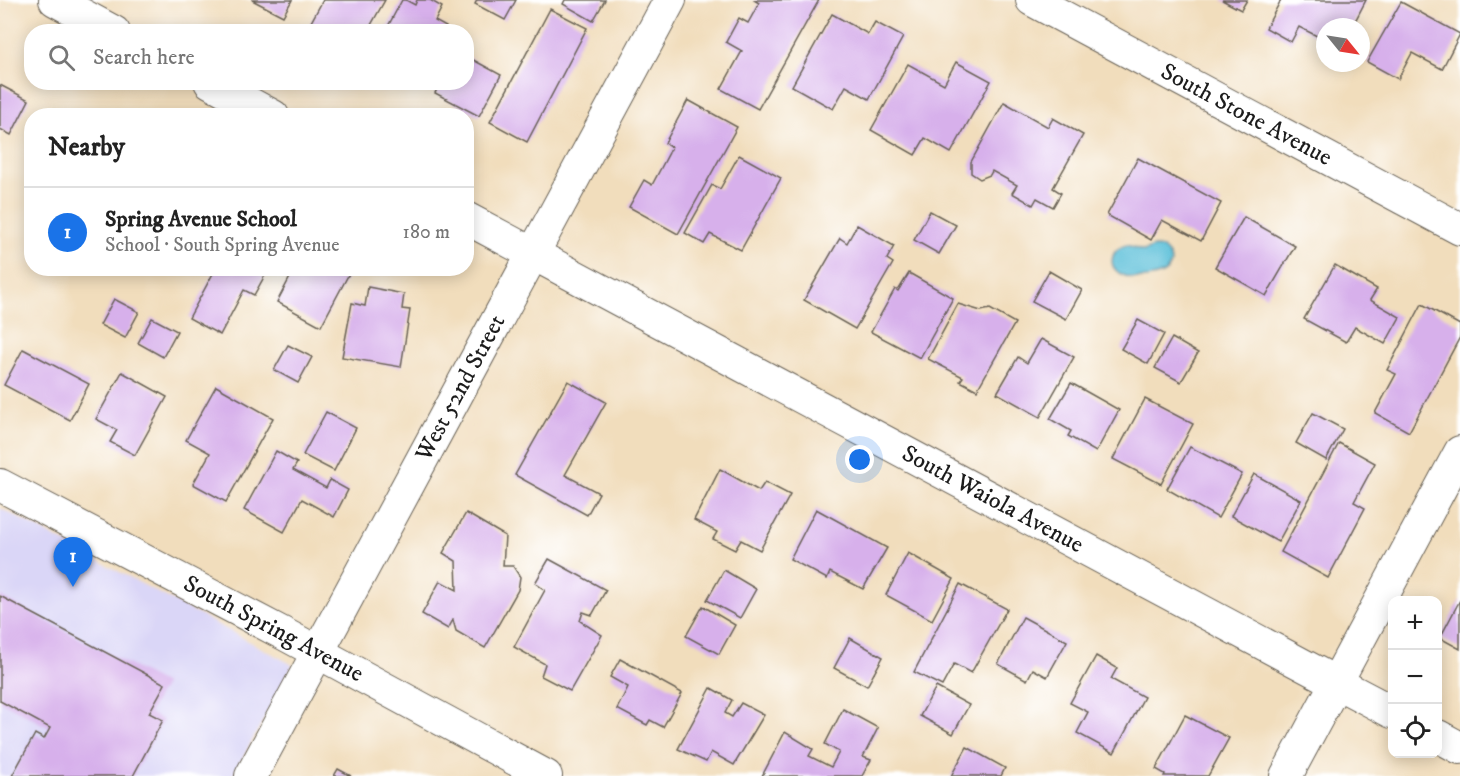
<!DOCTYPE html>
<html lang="en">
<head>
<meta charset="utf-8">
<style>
  body { margin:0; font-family:"IM FELL DW Pica",serif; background:#f6f6f6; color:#222 }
  .controls { position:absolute; right:18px; bottom:18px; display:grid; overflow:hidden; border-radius:12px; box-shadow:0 3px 15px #0003 }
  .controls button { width:54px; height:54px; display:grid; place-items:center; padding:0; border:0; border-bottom:2px solid #e0e0e0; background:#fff; color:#222; font:30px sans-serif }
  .compass { position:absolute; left:1316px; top:18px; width:54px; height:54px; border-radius:50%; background:#fff; box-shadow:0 3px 15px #0003; rotate:120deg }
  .you { position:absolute; left:860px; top:460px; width:21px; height:21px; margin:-15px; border:4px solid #fff; border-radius:50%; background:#1a73e8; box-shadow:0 0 0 9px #1a73e833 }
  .badge { display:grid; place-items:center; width:39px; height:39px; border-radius:50%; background:#1a73e8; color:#fff; font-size:20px; font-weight:700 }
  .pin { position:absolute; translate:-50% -50px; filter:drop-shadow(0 2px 3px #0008) }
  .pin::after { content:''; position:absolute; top:32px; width:21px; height:18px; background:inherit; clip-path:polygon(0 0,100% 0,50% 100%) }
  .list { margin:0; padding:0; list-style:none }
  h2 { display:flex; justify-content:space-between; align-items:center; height:78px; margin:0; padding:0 24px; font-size:26px }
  h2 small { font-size:20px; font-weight:400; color:#767676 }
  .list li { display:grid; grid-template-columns:39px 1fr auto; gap:18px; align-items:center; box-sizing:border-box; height:90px; padding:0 24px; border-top:2px solid #e0e0e0 }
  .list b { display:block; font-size:22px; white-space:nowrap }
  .list p { margin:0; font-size:20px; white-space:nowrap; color:#767676 }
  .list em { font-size:20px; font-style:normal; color:#767676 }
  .icon { flex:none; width:33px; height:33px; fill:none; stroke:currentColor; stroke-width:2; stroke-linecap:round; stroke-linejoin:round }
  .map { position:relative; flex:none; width:1460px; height:776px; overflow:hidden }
  .search { position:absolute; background:#fff; box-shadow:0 3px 15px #0003; left:24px; top:24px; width:450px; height:66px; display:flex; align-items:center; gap:15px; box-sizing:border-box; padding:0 21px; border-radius:24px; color:#767676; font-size:22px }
  .panel { position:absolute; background:#fff; box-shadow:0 3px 15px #0003; left:24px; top:108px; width:450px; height:168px; border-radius:24px }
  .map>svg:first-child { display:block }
</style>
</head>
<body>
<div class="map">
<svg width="1460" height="776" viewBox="0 0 1460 776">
  <rect width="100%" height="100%" fill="#fff"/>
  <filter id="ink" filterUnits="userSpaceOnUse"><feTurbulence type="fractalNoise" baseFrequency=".0167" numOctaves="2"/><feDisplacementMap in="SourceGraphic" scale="12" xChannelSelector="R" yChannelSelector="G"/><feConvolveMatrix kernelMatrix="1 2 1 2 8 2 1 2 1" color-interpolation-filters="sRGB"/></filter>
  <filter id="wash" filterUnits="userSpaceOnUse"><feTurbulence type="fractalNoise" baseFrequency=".008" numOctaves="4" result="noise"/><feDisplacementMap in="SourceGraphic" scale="24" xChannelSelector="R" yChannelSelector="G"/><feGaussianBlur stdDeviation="1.35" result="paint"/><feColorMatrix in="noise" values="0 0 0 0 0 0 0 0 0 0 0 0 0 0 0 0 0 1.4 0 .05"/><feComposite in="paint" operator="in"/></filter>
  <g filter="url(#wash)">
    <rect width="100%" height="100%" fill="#f1ddbc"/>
    <polygon fill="#dad6f7" points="0,508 293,665 233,776 0,776"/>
    <path fill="#5bc0d9" stroke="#3c6e7a" stroke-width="1.5" d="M1127,245L1144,251L1154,247L1163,248C1198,282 1103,291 1113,256C1115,249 1121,247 1127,245Z"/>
    <g id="blocks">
      <g fill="#d7b0eb">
        <polygon points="252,0 292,0 283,16"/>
        <polygon points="323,0 385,0 367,32 324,32 310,24"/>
        <polygon points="402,0 406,0 415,5 417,0 430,0 442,7 435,21 446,27 443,32 385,32"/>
        <polygon points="477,0 516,0 505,20 475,4"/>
        <polygon points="565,0 605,0 593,21 563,4"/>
        <polygon points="754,0 819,0 758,109 721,89 742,51 726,42 739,18 748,23 759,3"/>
        <polygon points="1222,0 1247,0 1241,10"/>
        <polygon points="1281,0 1366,0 1352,27 1325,27 1325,40 1299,27 1291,42 1266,28"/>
        <polygon points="1401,2 1460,34 1442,69 1412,53 1398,79 1367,62"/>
        <polygon points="550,9 587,28 527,142 490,122"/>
        <polygon points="832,14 868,34 875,22 903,37 869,99 846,86 833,109 792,86"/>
        <polygon points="466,56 501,75 479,116 435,93 441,82 466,82"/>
        <polygon points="956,62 991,81 951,153 925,138 915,155 871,130 908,64 944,84"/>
        <polygon points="0,85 29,100 11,135 0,129"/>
        <polygon points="688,100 737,127 678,234 629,207 644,180 652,185 672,147 665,143"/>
        <polygon points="1004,102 1048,127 1053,118 1083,135 1053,188 1061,193 1053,207 1037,198 1033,205 1012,193 1017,185 992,171 990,175 980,179 971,173 971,162"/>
        <polygon points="739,155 781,178 741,250 710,234 704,244 685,233 712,185 720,189"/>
        <polygon points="1138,158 1221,203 1201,241 1162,220 1151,240 1107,215"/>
        <polygon points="930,211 956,225 939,254 914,240"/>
        <polygon points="1244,217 1295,246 1266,296 1215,267"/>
        <polygon points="857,225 894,246 887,259 893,263 855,329 804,300 840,238 847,243"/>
        <polygon points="1335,265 1377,289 1370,300 1400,317 1385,344 1355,327 1346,342 1304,319"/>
        <polygon points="216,268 269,268 254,295 244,290 220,335 189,318"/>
        <polygon points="295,268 352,268 321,326 277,302"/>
        <polygon points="1049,271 1082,290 1066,319 1032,301"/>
        <polygon points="909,273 953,298 920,358 871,332 895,289 898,291"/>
        <polygon points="368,287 404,294 402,309 410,310 401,367 342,357 352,303 365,306"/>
        <polygon points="114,299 139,312 125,338 100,325"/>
        <polygon points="958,304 981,311 990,309 1015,323 977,390 960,381 963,377 928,359"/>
        <polygon points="1422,304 1460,325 1460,337 1409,432 1375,413 1396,374 1387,370"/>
        <polygon points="152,318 177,331 163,357 138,343"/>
        <polygon points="1138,320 1164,334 1148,364 1121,349"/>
        <polygon points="1172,338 1198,353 1181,382 1155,368"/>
        <polygon points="1041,339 1074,357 1040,417 997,393 1018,357 1027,363"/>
        <polygon points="288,345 312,357 298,383 274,370"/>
        <polygon points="23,349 89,384 70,420 4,385"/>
        <polygon points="122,372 167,397 135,455 110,442 117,430 96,419"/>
        <polygon points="568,381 606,402 565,475 599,493 587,515 515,475"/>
        <polygon points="1071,383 1119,410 1096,452 1068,436 1071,431 1050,419"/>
        <polygon points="216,386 273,418 226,502 193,484 210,453 186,440"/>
        <polygon points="1145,399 1193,424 1161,484 1113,459"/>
        <polygon points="326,412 356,428 334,471 303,455"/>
        <polygon points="1313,413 1343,429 1326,460 1296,443"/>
        <polygon points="1339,443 1375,463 1354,502 1365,508 1328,578 1281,552"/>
        <polygon points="1190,447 1242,474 1218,518 1167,489"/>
        <polygon points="276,451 297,463 293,470 326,488 330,480 348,490 334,517 302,499 284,532 244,510"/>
        <polygon points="720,469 759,491 765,482 790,495 760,550 741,540 735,550 713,539 717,532 694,520"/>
        <polygon points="1254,474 1301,500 1278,542 1231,516"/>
        <polygon points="816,509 887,548 863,589 830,572 827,579 790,559"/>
        <polygon points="466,513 505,536 503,566 513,566 520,577 518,590 485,648 456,631 453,620 448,629 422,614 440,581 457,590 456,561 443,553"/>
        <polygon points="908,553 954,579 932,620 886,595"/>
        <polygon points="549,559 606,590 592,615 583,612 580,621 602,635 570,691 541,676 545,664 514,647 545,590 535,583"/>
        <polygon points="724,570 756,589 740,618 707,600"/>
        <polygon points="960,584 1007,609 971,673 954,664 942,686 914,672"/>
        <polygon points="0,596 165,684 149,713 163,720 133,776 12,776 35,734 44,739 50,728 0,701"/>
        <polygon points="1460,600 1460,649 1440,638"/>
        <polygon points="703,606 735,625 719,654 686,636"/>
        <polygon points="1023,617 1067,641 1047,677 1033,669 1027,680 998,664"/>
        <polygon points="850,638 883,657 867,686 834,668"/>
        <polygon points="1096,656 1117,668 1111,679 1144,697 1114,753 1077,733 1088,712 1070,703"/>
        <polygon points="620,659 682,693 663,727 650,720 647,725 617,709 628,687 610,677"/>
        <polygon points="936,687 969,705 953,734 920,716"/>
        <polygon points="711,688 732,700 725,713 732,717 741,703 764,715 734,765 711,752 706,762 678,749"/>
        <polygon points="843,709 878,728 863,757 871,760 862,776 762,776 785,732 813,749 809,756 831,767 839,752 825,744"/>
        <polygon points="1185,715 1229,738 1208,776 1164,776 1165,774 1156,769"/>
        <polygon points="967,747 1005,768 1001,776 951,776"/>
        <polygon points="338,769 351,776 334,776"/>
      </g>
    </g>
  </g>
  <g filter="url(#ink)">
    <use href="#blocks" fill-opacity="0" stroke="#676054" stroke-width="1.5"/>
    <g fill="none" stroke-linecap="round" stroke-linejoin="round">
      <g stroke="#676054" stroke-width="34">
        <g id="minor">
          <polyline points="55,0 114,32"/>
          <path id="s1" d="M1032,0L1460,229"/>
          <polyline points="210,82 273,116"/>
          <path id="s2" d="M466,218L1303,665L1392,712"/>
          <path id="s3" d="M0,485L286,635L546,776"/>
          <polyline points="1438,736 1460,748"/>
          <path id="s4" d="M251,776L670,0"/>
          <polyline points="1286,776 1460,452"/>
        </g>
      </g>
      <use href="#minor" stroke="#fff" stroke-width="32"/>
    </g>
  </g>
  <g text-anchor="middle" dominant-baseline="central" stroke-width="4.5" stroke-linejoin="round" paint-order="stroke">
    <g font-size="24" fill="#1c1c1c" stroke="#fff">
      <text stroke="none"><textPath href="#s1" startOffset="243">South Stone Avenue</textPath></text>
      <text stroke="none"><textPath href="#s4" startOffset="441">West 52nd Street</textPath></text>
      <text stroke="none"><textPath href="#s2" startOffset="597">South Waiola Avenue</textPath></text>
      <text stroke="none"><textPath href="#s3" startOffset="309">South Spring Avenue</textPath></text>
    </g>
  </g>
</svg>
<div class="controls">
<button>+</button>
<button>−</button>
<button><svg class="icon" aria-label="locate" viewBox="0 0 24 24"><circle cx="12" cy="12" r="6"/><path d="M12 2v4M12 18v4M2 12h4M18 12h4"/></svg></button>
</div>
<svg class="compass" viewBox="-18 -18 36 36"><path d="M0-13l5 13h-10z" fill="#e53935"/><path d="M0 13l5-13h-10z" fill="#767676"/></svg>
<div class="you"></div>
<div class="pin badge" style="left:73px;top:587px">1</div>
<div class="search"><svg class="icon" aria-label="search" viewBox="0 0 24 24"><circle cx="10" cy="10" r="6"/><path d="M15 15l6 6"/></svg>Search here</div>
<section class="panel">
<h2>Nearby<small></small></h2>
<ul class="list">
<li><span class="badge">1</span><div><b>Spring Avenue School</b><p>School · South Spring Avenue</p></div><em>180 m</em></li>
</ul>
</section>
</div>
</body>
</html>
